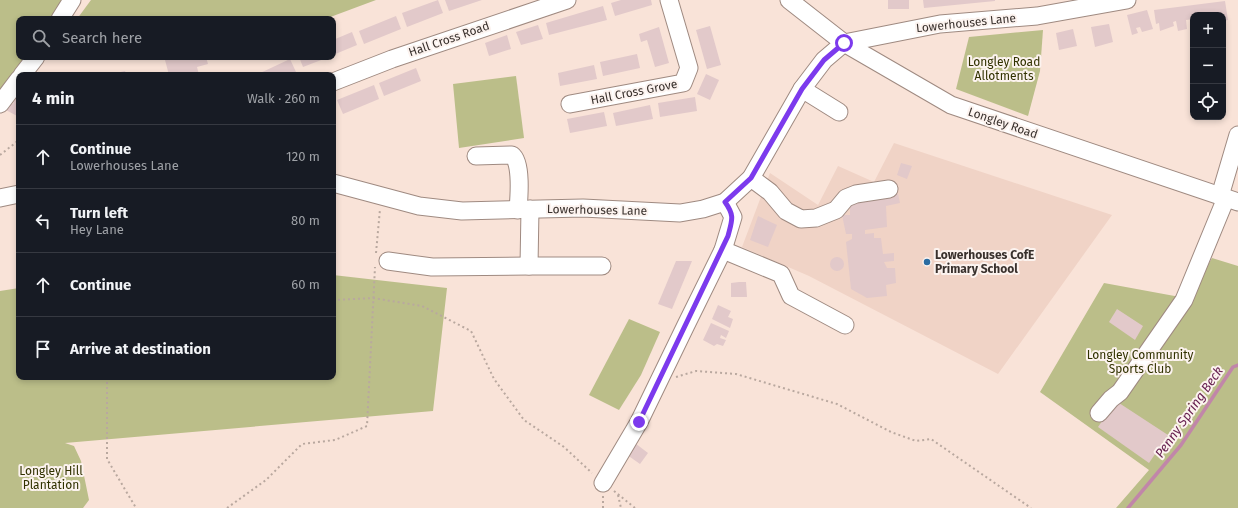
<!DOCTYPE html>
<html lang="en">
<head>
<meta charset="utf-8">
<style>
  body { margin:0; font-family:"Fira Sans",sans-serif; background:#20242c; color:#f1f3f6 }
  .controls { position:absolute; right:12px; top:12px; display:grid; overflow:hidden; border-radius:8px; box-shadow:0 2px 6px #0003 }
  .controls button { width:36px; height:36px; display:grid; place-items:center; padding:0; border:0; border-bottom:1px solid #363941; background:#171b24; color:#f1f3f6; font:20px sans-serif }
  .stop { position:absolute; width:12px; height:12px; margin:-9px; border:3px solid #7c3aed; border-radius:50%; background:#fff }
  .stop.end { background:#7c3aed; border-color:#fff; box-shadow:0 1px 4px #0008 }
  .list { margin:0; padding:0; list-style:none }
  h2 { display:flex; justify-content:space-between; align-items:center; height:52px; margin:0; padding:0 16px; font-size:17px }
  h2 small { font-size:13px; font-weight:400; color:#9ea1a6 }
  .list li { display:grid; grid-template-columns:26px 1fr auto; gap:12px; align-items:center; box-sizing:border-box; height:64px; padding:0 16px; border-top:1px solid #363941 }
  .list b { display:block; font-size:15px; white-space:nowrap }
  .list p { margin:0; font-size:13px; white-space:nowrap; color:#9ea1a6 }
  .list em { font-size:13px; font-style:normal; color:#9ea1a6 }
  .icon { flex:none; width:22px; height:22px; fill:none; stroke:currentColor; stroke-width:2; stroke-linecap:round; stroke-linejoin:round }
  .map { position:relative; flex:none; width:1238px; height:508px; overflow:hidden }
  .search { position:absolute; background:#171b24; box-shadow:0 2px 6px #0003; left:16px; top:16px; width:320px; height:44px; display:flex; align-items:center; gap:10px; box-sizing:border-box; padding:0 14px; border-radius:8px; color:#9ea1a6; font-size:15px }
  .panel { position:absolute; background:#171b24; box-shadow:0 2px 6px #0003; left:16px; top:72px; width:320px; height:308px; border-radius:8px }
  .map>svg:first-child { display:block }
</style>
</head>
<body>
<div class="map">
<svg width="1238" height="508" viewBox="0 0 1238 508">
  <rect width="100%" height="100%" fill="#f9e3d8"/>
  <polygon fill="#f0d3c6" points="894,143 1112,215 998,374 809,276 742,247 770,173 818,205 838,166 874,182"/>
  <g fill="#bbbe89">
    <polygon points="0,0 70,0 57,19 19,19 19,57 36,57 0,95"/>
    <polygon points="91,0 376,0 325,19 77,19"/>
    <polygon points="1043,30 1040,71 1028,116 956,89 969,37"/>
    <polygon points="516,76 524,138 459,148 453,84"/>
    <polygon points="1212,258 1238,266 1238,508 1116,508 1149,470 1040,392 1104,283 1180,297 1199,280"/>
    <polygon points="333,275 447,288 433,411 65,443 74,446 81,461 89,500 83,508 0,508 0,291 19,288 19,377 333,377"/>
    <polygon points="629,319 660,332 641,375 619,410 589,395"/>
  </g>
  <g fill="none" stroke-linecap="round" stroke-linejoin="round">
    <polyline stroke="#c186a9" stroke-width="3.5" points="1128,508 1181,445 1233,367 1238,365"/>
  </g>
  <g fill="#e2c9ca">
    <polygon points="438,0 443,13 407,27 402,13"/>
    <polygon points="445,0 482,0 449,11"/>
    <polygon points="621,0 651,0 652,5 615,16 611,3"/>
    <rect x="888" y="0" width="21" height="9"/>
    <polygon points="923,0 995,0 995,1 924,8"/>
    <polygon points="1225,1 1228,20 1223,21 1223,15 1193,15 1193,19 1186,20 1187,29 1178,31 1176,21 1173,22 1174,26 1160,31 1159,23 1156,24 1154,10"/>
    <polygon points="603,6 607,20 549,35 546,23"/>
    <polygon points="1147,10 1153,29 1142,32 1140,27 1136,28 1138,33 1132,35 1127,15"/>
    <polygon points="396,16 401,29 364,44 359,31"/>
    <polygon points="1109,24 1113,42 1095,47 1091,27"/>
    <polygon points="538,25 543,39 521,45 516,32"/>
    <polygon points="710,26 721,65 707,69 696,30"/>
    <polygon points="659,27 669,63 655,67 647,40 641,42 639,34"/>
    <polygon points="1073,29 1077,46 1059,50 1056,33"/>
    <polygon points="352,32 357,45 333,55 333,40"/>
    <polygon points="507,35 511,49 489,56 485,43"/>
    <polygon points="637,54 640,68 603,76 600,62"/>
    <polygon points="176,57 206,57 208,64 197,67 199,75 169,75 165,60"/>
    <polygon points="299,57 329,57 303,67"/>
    <polygon points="290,59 296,72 291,75 256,75"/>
    <polygon points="594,65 597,79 560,86 558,73"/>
    <polygon points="416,68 421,81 384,96 379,83"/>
    <polygon points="125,71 127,75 116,75 116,73"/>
    <polygon points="706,74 719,80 710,100 697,94"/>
    <polygon points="374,85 379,99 343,114 337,100"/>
    <polygon points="17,95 19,96 19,117 4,109 8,101 13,104"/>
    <polygon points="695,97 697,111 660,117 658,103"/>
    <polygon points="650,105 653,119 616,126 613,113"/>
    <polygon points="604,112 607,126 570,133 567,119"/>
    <polygon points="901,163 912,166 907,179 897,175"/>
    <polygon points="898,194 900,203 886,206 887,227 865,230 865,234 874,233 874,238 881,238 883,254 894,253 894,261 884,262 887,268 895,268 896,283 886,285 887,296 867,298 851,289 846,242 852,239 852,234 846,234 842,215 850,215 850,202 862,202 862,197"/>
    <polygon points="758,216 777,225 768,247 750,240"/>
    <circle cx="837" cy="264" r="7"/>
    <polygon points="676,261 692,261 672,309 658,304"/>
    <polygon points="739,282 746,282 747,297 731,297 731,283"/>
    <polygon points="718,305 731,311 728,317 733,319 730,328 712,319"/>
    <polygon points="1117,309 1143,326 1135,340 1109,322"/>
    <polygon points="711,323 729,331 726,338 721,335 720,338 726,340 723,346 717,344 714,346 703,340"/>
    <polygon points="1116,401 1168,435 1149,463 1098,427"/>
    <polygon points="631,440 648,453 640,464 623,452"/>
  </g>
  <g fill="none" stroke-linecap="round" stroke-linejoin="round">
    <g stroke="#9f8a81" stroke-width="19">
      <g id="minor">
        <polyline points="789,0 844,43 951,105 1238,202"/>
        <polyline points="60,19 72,0"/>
        <polyline points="22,75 36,57"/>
        <polyline points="333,82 392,59 567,0"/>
        <polyline points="802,89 839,112"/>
        <polyline points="0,104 19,79"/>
        <polyline points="570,104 683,83 689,68 669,0"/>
        <path d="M476,156L512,155C522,162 519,198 518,210"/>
        <polyline points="751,178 770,192 786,211 801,219 816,218 836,210 846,198 856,194 889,189"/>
        <polyline points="333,183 419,206 462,211 583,208 680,213 703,209 725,202 751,178 802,89 824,60 844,43 940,24 1037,16 1127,0"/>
        <polyline points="1220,196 1238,135"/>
        <polyline points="0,198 19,194"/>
        <polyline points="530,209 529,266 602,266"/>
        <polyline points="723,250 781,274 791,296 845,325"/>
        <polyline points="388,261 432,267 529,266"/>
        <polyline points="1099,413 1111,399 1120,392 1184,300 1226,198"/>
        <polyline points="603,483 639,422 686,325 723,250 733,217 725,202"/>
      </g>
    </g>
    <g stroke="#b9a89f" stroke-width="2" stroke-dasharray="2 3" stroke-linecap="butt">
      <polyline points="0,155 19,140"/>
      <polyline points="376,253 380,209"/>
      <polyline points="333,300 373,298 422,306 471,331 494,379 524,420 564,447 592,473"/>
      <polyline points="107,377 107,459 136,508"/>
      <polyline points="676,377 696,371 736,374 837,404 891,432 916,441 931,439 1031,508"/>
      <polyline points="614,491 635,508"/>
      <polyline points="618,495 621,508"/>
      <polyline points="603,496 603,508"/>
      <polyline points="227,508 266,480 302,444 335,440 367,426 375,267"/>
    </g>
    <use href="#minor" stroke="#fff" stroke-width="17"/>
  </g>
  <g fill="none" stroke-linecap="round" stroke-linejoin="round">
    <path stroke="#7c3aed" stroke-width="5" d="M639,422L728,236C732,220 735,216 725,202L751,178L802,89L824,60L844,43"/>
  </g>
  <circle fill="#2a6ca2" stroke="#fcf3ef" stroke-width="1.5" cx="927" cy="262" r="4"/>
  <g text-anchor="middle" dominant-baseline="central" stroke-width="4" stroke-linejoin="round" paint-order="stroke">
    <g font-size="12" fill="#39312d" stroke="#fcf3ef">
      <text transform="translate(966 23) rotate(-6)">Lowerhouses Lane</text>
      <text transform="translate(449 39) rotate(-19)">Hall Cross Road</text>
      <text transform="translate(634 92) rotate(-11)">Hall Cross Grove</text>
      <text transform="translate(1003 123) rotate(19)">Longley Road</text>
      <text transform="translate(597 210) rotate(1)">Lowerhouses Lane</text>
    </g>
    <g font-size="12" fill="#313200" stroke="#fcf3ef">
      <text x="1004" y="62">Longley Road<tspan x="1004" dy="14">Allotments</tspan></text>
      <text x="1140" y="355">Longley Community<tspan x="1140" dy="14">Sports Club</tspan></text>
      <text x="51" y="471">Longley Hill<tspan x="51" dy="14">Plantation</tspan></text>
    </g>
    <g font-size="12" font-weight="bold" fill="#39312d" stroke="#fcf3ef" text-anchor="start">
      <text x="935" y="255">Lowerhouses CofE<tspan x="935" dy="14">Primary School</tspan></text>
    </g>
    <g font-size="13" font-style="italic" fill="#682251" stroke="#fcf3ef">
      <text transform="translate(1189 412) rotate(-55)">Penny Spring Beck</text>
    </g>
  </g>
</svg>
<div class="controls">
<button>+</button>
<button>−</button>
<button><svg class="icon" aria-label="locate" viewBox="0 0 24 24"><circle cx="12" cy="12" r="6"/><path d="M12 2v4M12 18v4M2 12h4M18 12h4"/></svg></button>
</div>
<div class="stop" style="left:844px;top:43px"></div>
<div class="stop end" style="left:639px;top:422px"></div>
<div class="search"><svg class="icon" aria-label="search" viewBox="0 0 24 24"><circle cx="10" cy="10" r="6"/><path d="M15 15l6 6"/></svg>Search here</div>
<section class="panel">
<h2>4 min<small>Walk · 260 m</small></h2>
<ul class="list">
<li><svg class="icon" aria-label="ahead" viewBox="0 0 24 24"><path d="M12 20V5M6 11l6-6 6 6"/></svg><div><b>Continue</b><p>Lowerhouses Lane</p></div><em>120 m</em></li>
<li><svg class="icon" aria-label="left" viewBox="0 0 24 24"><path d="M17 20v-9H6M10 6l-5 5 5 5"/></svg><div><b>Turn left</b><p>Hey Lane</p></div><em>80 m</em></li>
<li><svg class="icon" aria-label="ahead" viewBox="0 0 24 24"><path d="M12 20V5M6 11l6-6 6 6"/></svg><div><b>Continue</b></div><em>60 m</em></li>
<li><svg class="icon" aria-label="arrive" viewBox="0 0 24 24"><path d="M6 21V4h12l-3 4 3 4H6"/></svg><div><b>Arrive at destination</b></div></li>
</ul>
</section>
</div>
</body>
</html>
